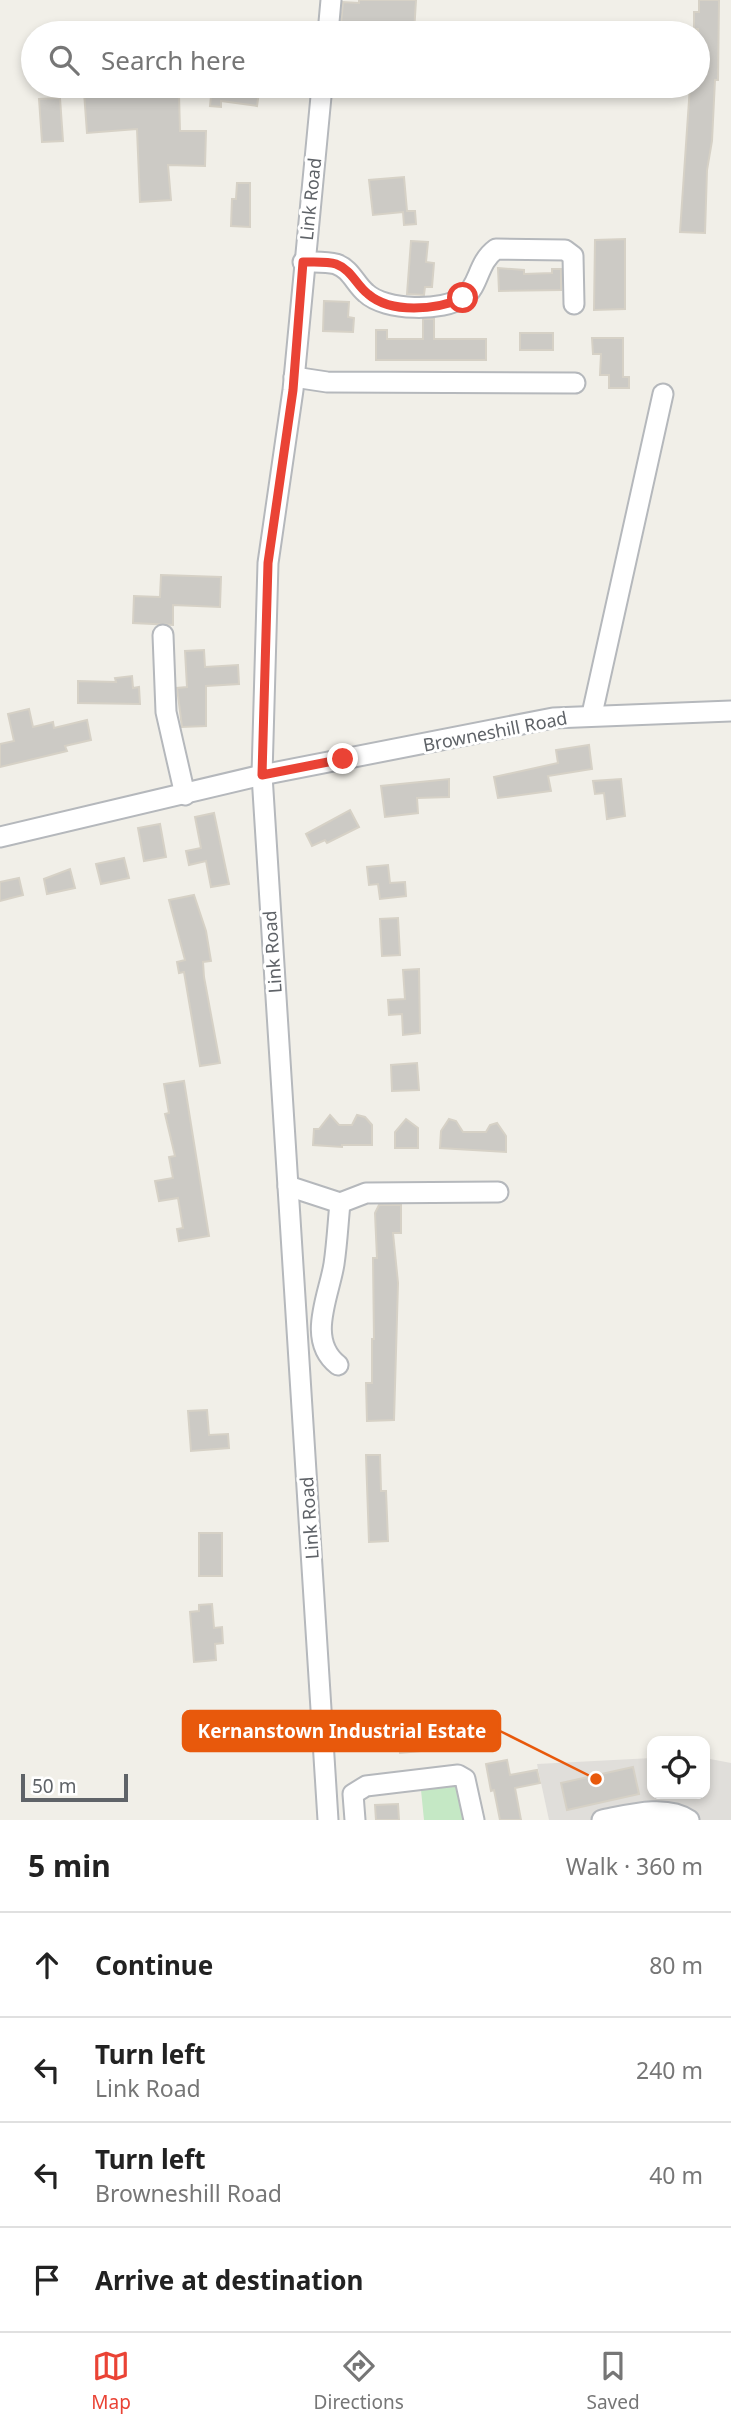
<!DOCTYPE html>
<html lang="en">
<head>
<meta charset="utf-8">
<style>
  body { margin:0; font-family:"Noto Sans",sans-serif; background:#f2f2f2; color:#222 }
  .controls { position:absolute; right:21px; bottom:21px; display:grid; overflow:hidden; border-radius:14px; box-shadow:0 4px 10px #0003 }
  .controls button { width:63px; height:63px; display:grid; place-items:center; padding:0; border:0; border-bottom:2px solid #e0e0e0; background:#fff; color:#222; font:35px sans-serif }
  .scale { position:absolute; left:21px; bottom:18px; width:107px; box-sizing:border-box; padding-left:7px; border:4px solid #5f6368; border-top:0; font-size:19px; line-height:24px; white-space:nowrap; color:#5f6368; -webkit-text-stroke:5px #fff; paint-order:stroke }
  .stop { position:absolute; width:21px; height:21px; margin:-16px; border:5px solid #ea4335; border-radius:50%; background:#fff }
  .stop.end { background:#ea4335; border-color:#fff; box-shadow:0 2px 7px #0008 }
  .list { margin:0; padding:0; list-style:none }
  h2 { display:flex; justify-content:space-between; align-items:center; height:91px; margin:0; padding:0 28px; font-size:30px }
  h2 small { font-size:23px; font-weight:400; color:#767676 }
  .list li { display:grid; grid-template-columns:46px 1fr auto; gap:21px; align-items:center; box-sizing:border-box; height:105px; padding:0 28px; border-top:2px solid #e0e0e0 }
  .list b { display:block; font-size:26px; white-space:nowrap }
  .list p { margin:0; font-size:23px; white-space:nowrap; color:#767676 }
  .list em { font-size:23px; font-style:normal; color:#767676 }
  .icon { flex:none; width:38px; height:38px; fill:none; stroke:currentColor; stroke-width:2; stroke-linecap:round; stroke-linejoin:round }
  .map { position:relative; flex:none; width:731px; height:1820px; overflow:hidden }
  .search { position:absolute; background:#fff; box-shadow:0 4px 10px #0003; left:21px; right:21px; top:21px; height:77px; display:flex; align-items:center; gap:18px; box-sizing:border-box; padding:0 24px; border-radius:38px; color:#767676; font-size:26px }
  .sheet { height:511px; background:#fff }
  nav { display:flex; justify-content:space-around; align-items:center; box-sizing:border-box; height:98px; border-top:2px solid #e0e0e0; background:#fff; font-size:19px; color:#767676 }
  nav a { display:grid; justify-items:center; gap:4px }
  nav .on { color:#ea4335 }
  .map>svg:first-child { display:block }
</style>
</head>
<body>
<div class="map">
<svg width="731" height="1820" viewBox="0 0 731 1820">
  <rect width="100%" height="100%" fill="#f1efe8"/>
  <polygon fill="#e0deda" points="652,1758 652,1794 705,1794 705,1758 731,1763 731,1820 549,1820 537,1764"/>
  <polygon fill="#c5e8c5" points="458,1785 467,1820 424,1820 421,1790"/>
  <g fill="#cccac5" stroke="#d6d1c6" stroke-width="2">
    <polygon points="359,0 416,0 414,33 390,32 390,26 341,24 343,2 359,3"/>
    <polygon points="699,0 719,0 718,80 715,80 712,141 707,170 705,233 680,232 690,86 698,86 698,29 694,29 694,12 699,12"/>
    <polygon points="212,86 260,86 257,106 221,101 221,107 210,106"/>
    <polygon points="128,89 129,95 179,94 180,131 206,131 205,166 168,165 171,200 140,202 137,129 87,133 84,92"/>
    <polygon points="60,98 63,141 42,142 39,99"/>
    <polygon points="404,177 407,211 415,211 416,224 404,225 403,212 373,215 369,180"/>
    <polygon points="237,183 250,183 250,227 231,226 232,199 236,199"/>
    <polygon points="625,239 625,309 594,310 595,240"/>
    <polygon points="411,241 428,242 426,262 434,263 432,287 425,287 424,295 407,294"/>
    <polygon points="498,268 524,270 524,274 552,273 552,269 561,269 561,290 499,291"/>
    <polygon points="324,301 349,302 348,317 354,318 353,332 323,331"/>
    <polygon points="423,319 434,319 434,339 486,339 486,360 376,360 376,330 387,330 387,339 423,339"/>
    <rect x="520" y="333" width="33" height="17"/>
    <polygon points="592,338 623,338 623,377 629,377 629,388 609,388 609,375 600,375 601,354 593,354"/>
    <polygon points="161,575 221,577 220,607 173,605 173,625 133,623 134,596 160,597"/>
    <polygon points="204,650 205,667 238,665 239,684 206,686 206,726 182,727 177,688 187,687 185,651"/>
    <polygon points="132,676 133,688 139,687 140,704 78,703 78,681 116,682 115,678"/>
    <polygon points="29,709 33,727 53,722 54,728 87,720 91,740 65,746 67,751 0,767 0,744 14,741 8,714"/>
    <polygon points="589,745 592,769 548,776 551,791 498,798 494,777 558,763 556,750"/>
    <polygon points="449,779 449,797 417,798 418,813 385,817 381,786"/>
    <polygon points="621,779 625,816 607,819 604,793 595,794 593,781"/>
    <polygon points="350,810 359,827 327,843 325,840 312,846 306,834"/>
    <polygon points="214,813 229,884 211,887 206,861 189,865 186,851 201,848 195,817"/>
    <polygon points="160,824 166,857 144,861 138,828"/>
    <polygon points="124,858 129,878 101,884 96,864"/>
    <polygon points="388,865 390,883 405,882 406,896 380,899 378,884 369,885 367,867"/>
    <polygon points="70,869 75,888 47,894 44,879"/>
    <polygon points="19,878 23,895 0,901 0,882"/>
    <polygon points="194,895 206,931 211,961 203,962 204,977 220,1063 200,1066 184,972 179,973 177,962 185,960 169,900"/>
    <polygon points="398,918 400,955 382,956 380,919"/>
    <polygon points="419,969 420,1033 403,1035 402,1014 389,1015 388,1000 405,999 403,970"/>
    <polygon points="417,1063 419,1090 392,1091 391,1065"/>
    <polygon points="184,1081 209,1236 179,1241 177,1229 183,1228 178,1198 159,1201 155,1181 173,1178 169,1157 175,1156 165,1114 169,1113 164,1084"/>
    <polygon points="330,1115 339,1125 352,1125 357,1115 365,1117 372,1125 372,1145 342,1145 342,1147 313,1145 314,1129 319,1129"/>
    <polygon points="406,1119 418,1128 418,1148 395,1148 395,1132"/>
    <polygon points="449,1119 456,1121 463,1132 486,1132 490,1125 497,1123 506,1136 506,1152 440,1148 441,1131"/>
    <polygon points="379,1205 401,1205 401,1233 393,1233 398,1283 394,1420 367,1421 366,1383 372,1383 372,1339 374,1339 373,1258 377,1258 375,1213"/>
    <polygon points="207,1410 209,1435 228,1434 229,1448 191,1451 188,1411"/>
    <polygon points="366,1455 380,1455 381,1491 386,1491 388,1541 369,1542"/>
    <rect x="199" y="1533" width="23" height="43"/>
    <polygon points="212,1604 214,1628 222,1627 223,1643 215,1644 216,1660 194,1662 190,1612 199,1611 199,1605"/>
    <polygon points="417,1724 420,1751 400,1753 397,1725"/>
    <polygon points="507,1760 510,1775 537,1770 540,1783 515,1788 521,1820 500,1820 494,1790 491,1791 486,1764"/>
    <polygon points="633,1767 639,1794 567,1810 561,1783"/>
    <polygon points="398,1804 399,1820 376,1820 375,1805"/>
  </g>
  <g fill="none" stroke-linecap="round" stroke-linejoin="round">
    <g stroke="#b5b8bc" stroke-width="23">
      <g id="minor">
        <polyline points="328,33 331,0"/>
        <polyline points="322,86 293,390 268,563 262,775 328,1820"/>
        <path d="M303,262C313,262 326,261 336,264C351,269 355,284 366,293C385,311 443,312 464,297C480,285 477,263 496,249L565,250L573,256L574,304"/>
        <polyline points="294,377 327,382 575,383"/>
        <polyline points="163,635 166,712 185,795"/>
        <polyline points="592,714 663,394"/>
        <polyline points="0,837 262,775 553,718 731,711"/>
        <polyline points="288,1186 340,1203 366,1193 498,1192"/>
        <path d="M338,1365C306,1340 329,1296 334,1264C337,1244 338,1223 340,1203"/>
        <polyline points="355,1820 353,1794 366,1786 458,1775 465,1779 474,1820"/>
        <path d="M602,1820C628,1815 666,1804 689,1820"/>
      </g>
    </g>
    <use href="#minor" stroke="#fff" stroke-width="19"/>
  </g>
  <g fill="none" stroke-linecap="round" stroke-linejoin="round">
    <path stroke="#ea4335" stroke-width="9" d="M343,759L262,775L268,563L293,390L303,262C313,262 327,261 336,264C352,270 356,285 368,294C391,314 436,310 463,298"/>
  </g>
  <g text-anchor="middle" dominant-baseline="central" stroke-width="6" stroke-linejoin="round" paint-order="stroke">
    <g font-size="18" fill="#5f6368" stroke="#fff">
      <text transform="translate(310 199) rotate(-84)">Link Road</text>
      <text transform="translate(495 731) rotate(-11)">Browneshill Road</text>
      <text transform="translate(272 952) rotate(-94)">Link Road</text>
      <text transform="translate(309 1518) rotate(-94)">Link Road</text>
    </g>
  </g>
  <path fill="none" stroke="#e8590c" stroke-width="2.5" d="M596 1779L500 1731"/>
  <circle fill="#e8590c" stroke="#fff" stroke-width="2.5" cx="596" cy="1779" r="7"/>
  <rect fill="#e8590c" stroke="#e8590c" stroke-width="2.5" x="183" y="1711" width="317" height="40" rx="7"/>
  <g font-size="19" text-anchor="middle" font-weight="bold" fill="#fff">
    <text x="342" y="1738">Kernanstown Industrial Estate</text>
  </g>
</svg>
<div class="controls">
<button><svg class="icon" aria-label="locate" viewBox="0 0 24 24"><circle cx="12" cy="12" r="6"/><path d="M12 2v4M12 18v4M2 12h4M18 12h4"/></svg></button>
</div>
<div class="scale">50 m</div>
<div class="stop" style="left:463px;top:298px"></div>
<div class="stop end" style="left:343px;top:759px"></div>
<div class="search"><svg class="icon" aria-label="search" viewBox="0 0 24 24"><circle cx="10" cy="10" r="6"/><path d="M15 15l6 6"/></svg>Search here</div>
</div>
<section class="sheet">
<h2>5 min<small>Walk · 360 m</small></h2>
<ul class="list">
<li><svg class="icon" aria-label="ahead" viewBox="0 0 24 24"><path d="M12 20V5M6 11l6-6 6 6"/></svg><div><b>Continue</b></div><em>80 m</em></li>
<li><svg class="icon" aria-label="left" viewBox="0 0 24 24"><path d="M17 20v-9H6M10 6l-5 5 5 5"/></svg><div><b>Turn left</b><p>Link Road</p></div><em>240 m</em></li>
<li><svg class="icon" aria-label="left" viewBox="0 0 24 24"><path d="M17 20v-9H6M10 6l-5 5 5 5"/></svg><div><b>Turn left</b><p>Browneshill Road</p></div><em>40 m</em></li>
<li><svg class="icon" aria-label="arrive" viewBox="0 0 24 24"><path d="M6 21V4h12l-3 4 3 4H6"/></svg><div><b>Arrive at destination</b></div></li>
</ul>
</section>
<nav>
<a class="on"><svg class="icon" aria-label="map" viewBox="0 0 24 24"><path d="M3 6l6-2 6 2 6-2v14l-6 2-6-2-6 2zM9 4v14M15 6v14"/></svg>Map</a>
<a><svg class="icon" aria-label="directions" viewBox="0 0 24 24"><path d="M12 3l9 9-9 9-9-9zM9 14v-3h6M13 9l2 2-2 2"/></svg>Directions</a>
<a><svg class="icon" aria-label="saved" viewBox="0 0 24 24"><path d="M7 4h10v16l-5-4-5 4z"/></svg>Saved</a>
</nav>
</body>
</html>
